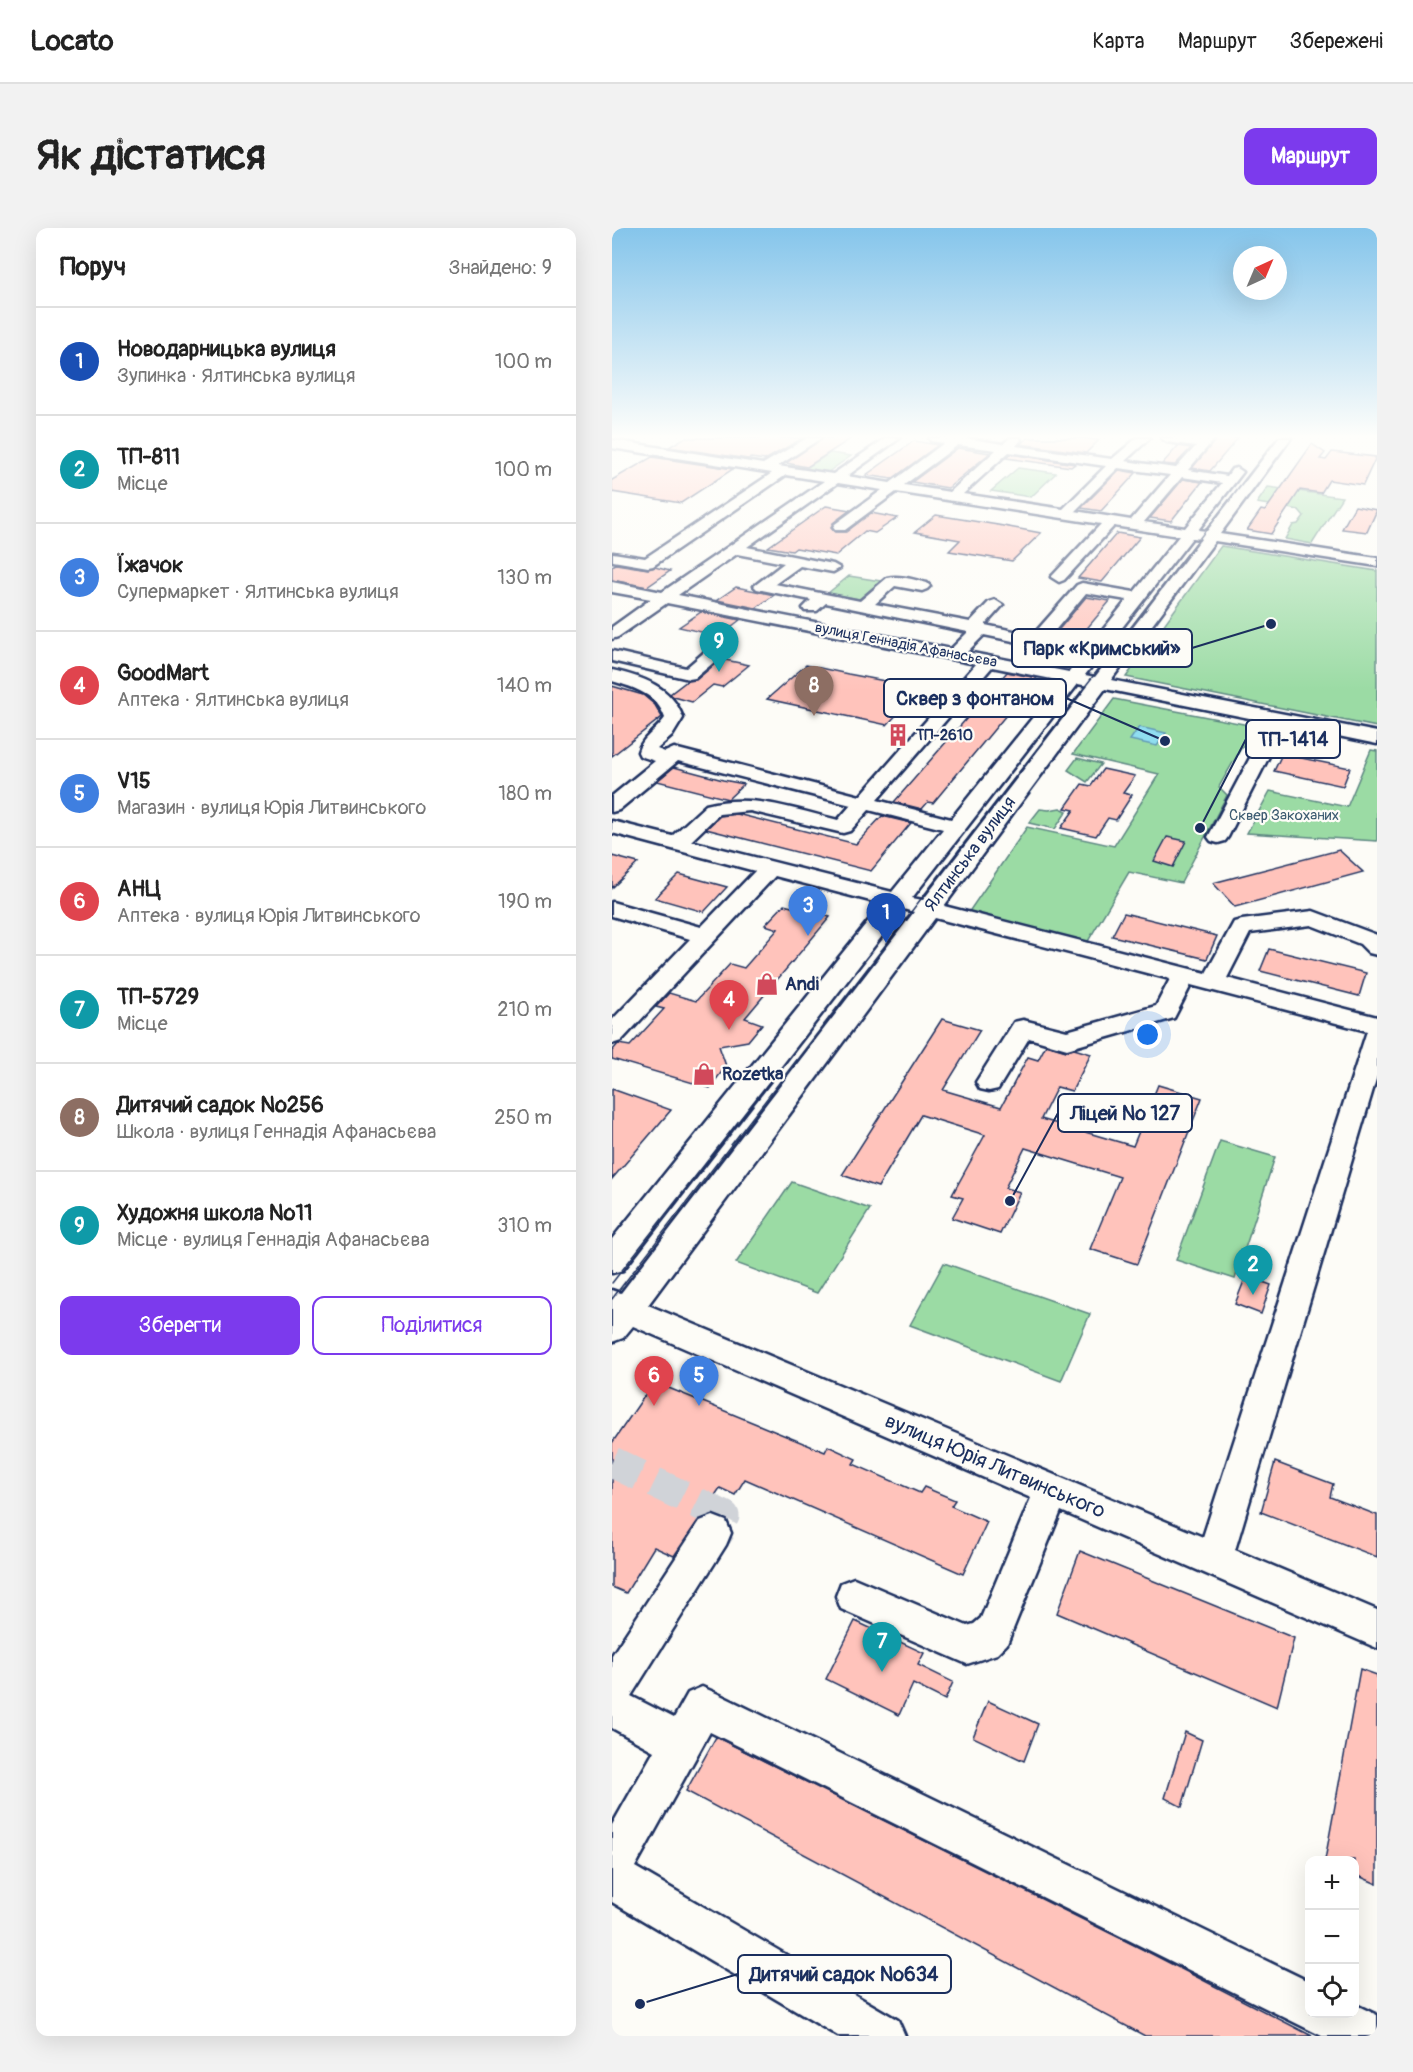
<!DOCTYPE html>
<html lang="uk">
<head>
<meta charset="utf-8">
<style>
  body { margin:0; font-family:Pangolin,sans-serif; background:#f2f2f2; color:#222 }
  .controls { position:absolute; right:18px; bottom:18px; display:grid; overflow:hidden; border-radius:12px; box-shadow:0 6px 24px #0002 }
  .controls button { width:54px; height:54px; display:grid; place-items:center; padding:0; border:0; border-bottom:2px solid #e0e0e0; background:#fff; color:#222; font:30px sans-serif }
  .compass { position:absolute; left:621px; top:18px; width:54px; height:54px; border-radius:50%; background:#fff; box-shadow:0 6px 24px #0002; rotate:44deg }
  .you { position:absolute; left:536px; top:807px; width:21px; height:21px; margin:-15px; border:4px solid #fff; border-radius:50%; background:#1a73e8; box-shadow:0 0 0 9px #1a73e833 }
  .badge { display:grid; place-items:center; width:39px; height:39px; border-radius:50%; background:#7c3aed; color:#fff; font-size:20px; font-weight:700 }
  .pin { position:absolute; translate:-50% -50px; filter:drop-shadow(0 2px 3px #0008) }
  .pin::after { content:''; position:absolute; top:32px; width:21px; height:18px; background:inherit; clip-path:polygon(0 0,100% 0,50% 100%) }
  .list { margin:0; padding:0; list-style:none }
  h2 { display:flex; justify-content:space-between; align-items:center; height:78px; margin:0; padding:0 24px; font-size:26px }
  h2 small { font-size:20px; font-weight:400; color:#767676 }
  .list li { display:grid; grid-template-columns:39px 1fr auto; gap:18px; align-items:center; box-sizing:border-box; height:108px; padding:0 24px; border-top:2px solid #e0e0e0 }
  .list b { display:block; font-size:22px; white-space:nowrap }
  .list p { margin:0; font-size:20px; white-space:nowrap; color:#767676 }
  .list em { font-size:20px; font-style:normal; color:#767676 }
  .actions { display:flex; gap:12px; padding:18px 24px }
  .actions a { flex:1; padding:14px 0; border:2px solid #7c3aed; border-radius:12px; text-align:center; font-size:21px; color:#7c3aed }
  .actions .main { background:#7c3aed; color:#fff }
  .icon { flex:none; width:33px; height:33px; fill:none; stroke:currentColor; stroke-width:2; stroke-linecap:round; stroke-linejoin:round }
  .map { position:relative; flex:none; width:765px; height:1808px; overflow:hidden; border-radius:12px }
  header { display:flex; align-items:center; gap:36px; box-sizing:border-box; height:84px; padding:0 30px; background:#fff; border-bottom:2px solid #e0e0e0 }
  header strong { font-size:28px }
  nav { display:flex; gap:33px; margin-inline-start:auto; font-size:21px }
  .intro { display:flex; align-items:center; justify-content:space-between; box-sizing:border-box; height:144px; padding:0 36px }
  h1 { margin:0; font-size:42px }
  .button { padding:15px 27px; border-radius:12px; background:#7c3aed; color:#fff; font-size:21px; font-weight:700 }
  main { display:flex; gap:36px; padding:0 36px }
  aside { flex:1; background:#fff; border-radius:12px; box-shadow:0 6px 24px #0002 }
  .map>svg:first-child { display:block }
</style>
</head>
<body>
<header>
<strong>Locato</strong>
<nav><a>Карта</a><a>Маршрут</a><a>Збережені</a></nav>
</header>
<div class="intro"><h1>Як дістатися</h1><a class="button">Маршрут</a></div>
<main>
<aside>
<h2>Поруч<small>Знайдено: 9</small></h2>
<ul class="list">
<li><span class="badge" style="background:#1a4fb4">1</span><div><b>Новодарницька вулиця</b><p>Зупинка · Ялтинська вулиця</p></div><em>100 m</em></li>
<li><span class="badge" style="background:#0f9aa8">2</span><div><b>ТП-811</b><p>Місце</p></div><em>100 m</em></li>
<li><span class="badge" style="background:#3f7fe0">3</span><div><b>Їжачок</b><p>Супермаркет · Ялтинська вулиця</p></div><em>130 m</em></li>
<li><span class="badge" style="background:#e0444e">4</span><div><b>GoodMart</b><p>Аптека · Ялтинська вулиця</p></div><em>140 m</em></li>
<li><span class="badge" style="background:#3f7fe0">5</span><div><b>V15</b><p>Магазин · вулиця Юрія Литвинського</p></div><em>180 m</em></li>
<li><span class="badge" style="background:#e0444e">6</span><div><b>АНЦ</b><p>Аптека · вулиця Юрія Литвинського</p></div><em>190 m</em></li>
<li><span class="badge" style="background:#0f9aa8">7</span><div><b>ТП-5729</b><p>Місце</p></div><em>210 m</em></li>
<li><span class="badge" style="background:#8d6e63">8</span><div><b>Дитячий садок №256</b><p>Школа · вулиця Геннадія Афанасьєва</p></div><em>250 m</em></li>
<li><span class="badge" style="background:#0f9aa8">9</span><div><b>Художня школа №11</b><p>Місце · вулиця Геннадія Афанасьєва</p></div><em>310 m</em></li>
</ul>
<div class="actions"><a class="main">Зберегти</a><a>Поділитися</a></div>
</aside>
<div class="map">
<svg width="765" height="1808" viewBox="0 0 765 1808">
  <rect width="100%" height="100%" fill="#fdfcf7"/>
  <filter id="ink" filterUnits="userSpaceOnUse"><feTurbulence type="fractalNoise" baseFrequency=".0167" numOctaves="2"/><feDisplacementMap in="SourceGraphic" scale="12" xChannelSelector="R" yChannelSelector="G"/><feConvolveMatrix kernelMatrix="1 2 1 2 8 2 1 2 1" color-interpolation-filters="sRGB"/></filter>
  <g filter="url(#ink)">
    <g fill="#9bdba4" stroke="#5b8581" stroke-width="1.5">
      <polygon points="218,225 239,228 216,244 169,237 196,239"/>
      <polygon points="406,240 444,245 419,269 379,263"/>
      <polygon points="656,259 730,269 700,316 673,311 681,297 686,296 692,288 687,282 645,275"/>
      <polygon points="609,318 765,343 765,499 514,449"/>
      <polygon points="237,348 269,353 247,371 216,365"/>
      <polygon points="502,471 642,498 607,559 615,567 569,655 517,644 475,715 356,685 415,599 502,618 547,546 461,526"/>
      <polygon points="759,522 765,523 765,613 635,605 658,563 735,579"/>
      <polygon points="465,530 489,536 475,554 456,542"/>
      <polygon points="448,580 455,583 443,601 417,595 428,581 437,582"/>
      <polygon points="608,913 663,929 623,1051 564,1032"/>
      <polygon points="180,954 258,981 205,1065 124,1035"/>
      <polygon points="332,1035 478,1086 449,1153 298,1097"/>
    </g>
    <polygon fill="#90def0" stroke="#6198b6" stroke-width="1.5" points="527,499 554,505 545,518 518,512"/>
    <g fill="#ffc3bb" stroke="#1b2f5e" stroke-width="1.5">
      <polygon points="72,210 191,210 153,232 139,230 136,231 57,219"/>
      <polygon points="211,210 240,210 195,239 174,235"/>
      <polygon points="416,210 467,210 487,212 474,225 408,216"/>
      <polygon points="605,210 626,210 598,243 580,240"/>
      <polygon points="302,213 326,217 280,251 254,247"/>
      <polygon points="700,216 713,225 708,231 714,232 720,224 764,229 751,257 717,252 709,265 688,262 659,306 635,302 649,282 653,283"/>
      <polygon points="566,218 579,220 563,237 550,236"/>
      <polygon points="346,220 378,225 336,260 300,254"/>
      <polygon points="398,226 463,236 459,239 394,230"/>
      <polygon points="40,229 121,241 69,275 0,264 0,252"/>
      <polygon points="507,242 524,245 489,283 469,280"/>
      <polygon points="571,251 590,254 559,293 538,290"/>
      <polygon points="214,278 238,282 221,295 219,300 223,304 234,304 259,285 285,290 263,305 253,303 224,327 184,320 180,323 156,319"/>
      <polygon points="743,278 765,282 755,304 730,301"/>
      <polygon points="324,287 386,297 429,305 400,333 337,323 348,312 303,304"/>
      <polygon points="505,305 528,309 490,354 466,350"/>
      <polygon points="4,336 36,341 43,339 58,343 35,359 0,352 0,338"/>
      <polygon points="124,359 144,363 162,367 144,380 105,372"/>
      <polygon points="474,369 498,373 446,435 439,434 435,437 406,432 418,419 433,418"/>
      <polygon points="89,384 128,392 107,408 67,399"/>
      <polygon points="109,431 137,437 110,459 101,457 80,474 62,469 58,466 75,453 84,452"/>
      <polygon points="194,437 236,446 310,460 275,497 155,471"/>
      <polygon points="395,444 425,450 321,575 316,574 310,581 282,574"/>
      <polygon points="0,458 31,467 43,477 50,489 0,528"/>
      <polygon points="670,526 738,540 731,558 662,543"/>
      <polygon points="62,539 111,552 132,556 116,571 45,553"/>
      <polygon points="491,541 523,548 511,565 520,567 504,592 496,590 484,608 449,600 462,582 453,580 470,556 479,558"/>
      <polygon points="125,586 244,616 270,588 299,595 259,643 94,601 108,588"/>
      <polygon points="555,609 574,613 561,639 542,633"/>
      <polygon points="727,622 751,644 623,679 601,655"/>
      <polygon points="0,628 26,635 0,660"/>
      <polygon points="67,646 115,659 92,684 43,670"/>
      <polygon points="172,677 218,689 133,790 150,796 136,813 107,818 114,838 98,860 0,831 0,823 6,816 18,818 52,781 44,779 57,765 84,773 118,736 132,740 166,701 153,697"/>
      <polygon points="512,685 605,708 595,731 500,708"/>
      <polygon points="657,721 754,745 747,768 648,743"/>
      <polygon points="330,791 368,802 331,862 389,879 416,829 426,832 434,817 454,823 462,821 479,826 460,863 445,859 429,891 521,918 546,857 590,870 525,1036 478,1021 508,949 413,920 393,960 408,964 388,1006 340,990 351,970 340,967 373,907 309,887 266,959 230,947"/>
      <polygon points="0,861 59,882 0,951"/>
      <polygon points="634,1048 659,1057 649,1086 623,1076"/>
      <polygon points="42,1154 213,1224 216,1218 244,1231 241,1236 308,1265 312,1259 343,1272 339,1278 375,1294 351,1346 133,1251 123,1267 108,1260 62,1328 42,1319 14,1365 0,1359 0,1215"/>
      <polygon points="663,1234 721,1256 718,1269 765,1287 765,1329 649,1284"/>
      <polygon points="468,1323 682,1410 665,1479 445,1385"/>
      <polygon points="243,1393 312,1425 306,1437 341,1454 333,1472 301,1456 287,1487 214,1451"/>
      <polygon points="748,1441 765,1447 765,1656 742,1646 742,1632 713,1632"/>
      <polygon points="376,1473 426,1496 412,1533 361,1509"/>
      <polygon points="573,1504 590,1512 570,1579 553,1570"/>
      <polygon points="104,1509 540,1726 700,1808 533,1808 74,1563"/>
    </g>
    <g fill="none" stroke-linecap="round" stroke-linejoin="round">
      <polyline stroke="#d0d3d8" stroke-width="31" stroke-dasharray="31 16" stroke-linecap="butt" points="0,1234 112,1288 104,1301"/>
      <polyline stroke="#d0d3d8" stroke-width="40" stroke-dasharray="40 20" stroke-linecap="butt" points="101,1305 105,1299"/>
      <g stroke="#1b2f5e" stroke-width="5">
        <g id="minor">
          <path d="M195,210H209L166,238L221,246L274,210H288L235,248L278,255L332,215L319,213L317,210H353L391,216L398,210H408L409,212L404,218L500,231L525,210H538L513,233L564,240L584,218L555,214L549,210H603L576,242L615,248L620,241L625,240L631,244L586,302L595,303L667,210H679L608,306L765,330V338L603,313L499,452L765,504V516L673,497L616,609L613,613L606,615L599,613L596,609L657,494L493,461L332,678L594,745L622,694L630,692L701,683L765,707V727L757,725L748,716L699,697L638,705L615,750L765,789V848L623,1322L765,1382V1420L449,1283L395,1416L385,1426L355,1436L229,1381L224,1368L229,1355L242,1350L355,1398L362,1396L369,1390L419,1270L21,1098L11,1110L0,1114V1062L9,1065L302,684L291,681L11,1042L0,1045V1011L270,676L163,648L9,813L0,816V792L78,711L0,688V674L89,699L143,643L0,605V593L60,608L94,577C140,565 181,581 226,592L239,577L66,533L7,582L0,584V568L43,533L28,528L26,524C30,509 44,503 53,490C45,466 23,460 0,453V442C30,449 60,458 71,490L60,508L45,521L53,524L62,520L248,568L364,436L55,375L6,409L0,411V399L39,371L0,364V354L50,364L212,253L174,247L41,338L36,339L1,333V325L33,330L160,245L0,220V212L151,236ZM346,217L384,222L338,264L292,257ZM397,224L494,238L451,281L351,266ZM506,240L558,247L519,292L463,283ZM570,249L610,255L573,300L532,294ZM226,255L270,262L223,296L221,299L223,302H233L284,264L489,296L442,346L439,349L447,354L452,352L502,298L567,308L522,364L470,355L465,357L421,407L373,397L391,377L383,372L377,374L358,394L263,376L283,358L310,363L315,361L318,358L315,355C303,352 287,347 275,350L248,373L163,356L188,338L221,344L228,340L221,336L135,319ZM580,310L589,311L483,449L473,447ZM125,326L172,335L142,358L145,361L199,372L191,380L193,383H205L214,375L356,404L339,421L66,367ZM474,365L515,372L457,444L355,424L372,407L425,418L431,417ZM380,439L450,453L339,591L265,572ZM466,456L476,458L311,672L300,670ZM257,582L331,601L280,664L79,613L107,586L138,583L231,605L238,603ZM323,690L558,751L544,778L455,803L411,792L402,794L364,854L368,861L377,863L386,861L417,810L455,821L562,790L579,757L755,803L591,1309L36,1077Z"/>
          <polygon points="101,421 107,422 109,426 107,430 83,450 77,451 0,433 0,423 74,440 95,422"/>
          <polygon points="101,1288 114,1293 119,1305 114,1317 19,1468 62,1490 76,1465 90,1459 104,1465 698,1754 698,1786 742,1786 742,1776 765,1787 765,1808 710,1808 98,1504 23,1639 286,1792 293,1808 226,1808 0,1674 0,1597 42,1523 0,1500 0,1427 88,1293"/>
        </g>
      </g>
      <use href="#minor" fill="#fdfcf7" fill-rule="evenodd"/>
      <g stroke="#1b2f5e" stroke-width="1.5">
        <polyline points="0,1055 168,840"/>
        <polyline points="0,1071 665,210"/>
      </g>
    </g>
  </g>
  <linearGradient id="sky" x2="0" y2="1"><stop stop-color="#85c5eb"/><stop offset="0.45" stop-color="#fefefb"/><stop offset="1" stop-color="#fefefb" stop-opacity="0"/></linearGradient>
  <rect width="765" height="463" fill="url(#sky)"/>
  <defs>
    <g id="building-bare" transform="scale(1.8)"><path d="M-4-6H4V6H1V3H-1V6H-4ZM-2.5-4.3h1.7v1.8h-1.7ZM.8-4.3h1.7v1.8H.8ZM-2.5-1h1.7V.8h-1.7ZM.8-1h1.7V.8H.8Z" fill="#d1495b" stroke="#fdfcf7" stroke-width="2.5" paint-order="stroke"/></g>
    <g id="shop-bare" transform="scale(1.8)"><path d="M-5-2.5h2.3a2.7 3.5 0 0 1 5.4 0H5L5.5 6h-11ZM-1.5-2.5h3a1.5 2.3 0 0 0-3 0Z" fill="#d1495b" stroke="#fdfcf7" stroke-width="2.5" paint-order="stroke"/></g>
  </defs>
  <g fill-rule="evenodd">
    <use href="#building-bare" x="286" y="507"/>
    <use href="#shop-bare" x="155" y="756"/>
    <use href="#shop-bare" x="92" y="846"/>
  </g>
  <g text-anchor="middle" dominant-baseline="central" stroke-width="4.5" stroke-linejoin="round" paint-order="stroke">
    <g font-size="15" fill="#1b2f5e" stroke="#fdfcf7">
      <text transform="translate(294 417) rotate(11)">вулиця Геннадія Афанасьєва</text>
    </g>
    <g font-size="15" font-weight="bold" fill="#1b2f5e" stroke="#fdfcf7" text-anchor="start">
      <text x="304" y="507">ТП-2610</text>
    </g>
    <g font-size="15" fill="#3b5a70" stroke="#fdfcf7">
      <text x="672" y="587">Сквер Закоханих</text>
    </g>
    <g font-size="18" fill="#1b2f5e" stroke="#fdfcf7">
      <text transform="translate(358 626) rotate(-53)">Ялтинська вулиця</text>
    </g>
    <g font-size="18" font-weight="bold" fill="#1b2f5e" stroke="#fdfcf7" text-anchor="start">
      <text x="173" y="756">Andi</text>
      <text x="110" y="846">Rozetka</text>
    </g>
    <g font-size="21" fill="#1b2f5e" stroke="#fdfcf7">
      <text transform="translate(383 1238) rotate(23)">вулиця Юрія Литвинського</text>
    </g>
  </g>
  <path fill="none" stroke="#1b2f5e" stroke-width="2" d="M659 396L580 420M553 513L454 470M588 600L634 511M398 973L446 885M28 1776L126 1746"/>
  <g fill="#1b2f5e" stroke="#fdfcf7" stroke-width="2">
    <circle cx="659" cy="396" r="6"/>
    <circle cx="553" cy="513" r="6"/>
    <circle cx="588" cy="600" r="6"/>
    <circle cx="398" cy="973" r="6"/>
    <circle cx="28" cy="1776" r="6"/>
  </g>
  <g fill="#fdfcf7" stroke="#1b2f5e" stroke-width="2">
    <rect x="400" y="401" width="180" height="38" rx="6"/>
    <rect x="272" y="451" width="182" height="38" rx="6"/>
    <rect x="634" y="492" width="94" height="38" rx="6"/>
    <rect x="446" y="866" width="134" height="38" rx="6"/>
    <rect x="126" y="1727" width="213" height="38" rx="6"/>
  </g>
  <g font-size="20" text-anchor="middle" font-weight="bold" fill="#1b2f5e">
    <text x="490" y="427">Парк «Кримський»</text>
    <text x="363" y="477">Сквер з фонтаном</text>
    <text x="681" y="518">ТП-1414</text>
    <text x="513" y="892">Ліцей № 127</text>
    <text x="232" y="1753">Дитячий садок №634</text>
  </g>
</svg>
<div class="controls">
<button>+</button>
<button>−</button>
<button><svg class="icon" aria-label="locate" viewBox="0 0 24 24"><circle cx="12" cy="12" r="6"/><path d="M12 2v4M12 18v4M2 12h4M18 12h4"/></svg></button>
</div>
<svg class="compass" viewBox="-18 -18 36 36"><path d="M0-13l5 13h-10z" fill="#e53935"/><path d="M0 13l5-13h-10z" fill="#767676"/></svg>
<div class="you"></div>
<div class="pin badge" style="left:274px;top:715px;background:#1a4fb4">1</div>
<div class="pin badge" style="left:641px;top:1067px;background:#0f9aa8">2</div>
<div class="pin badge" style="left:196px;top:708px;background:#3f7fe0">3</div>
<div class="pin badge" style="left:117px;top:802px;background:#e0444e">4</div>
<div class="pin badge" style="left:87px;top:1178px;background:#3f7fe0">5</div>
<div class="pin badge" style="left:42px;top:1178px;background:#e0444e">6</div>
<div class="pin badge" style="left:270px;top:1444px;background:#0f9aa8">7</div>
<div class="pin badge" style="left:202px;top:488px;background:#8d6e63">8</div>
<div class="pin badge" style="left:107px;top:444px;background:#0f9aa8">9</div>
</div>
</main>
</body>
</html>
